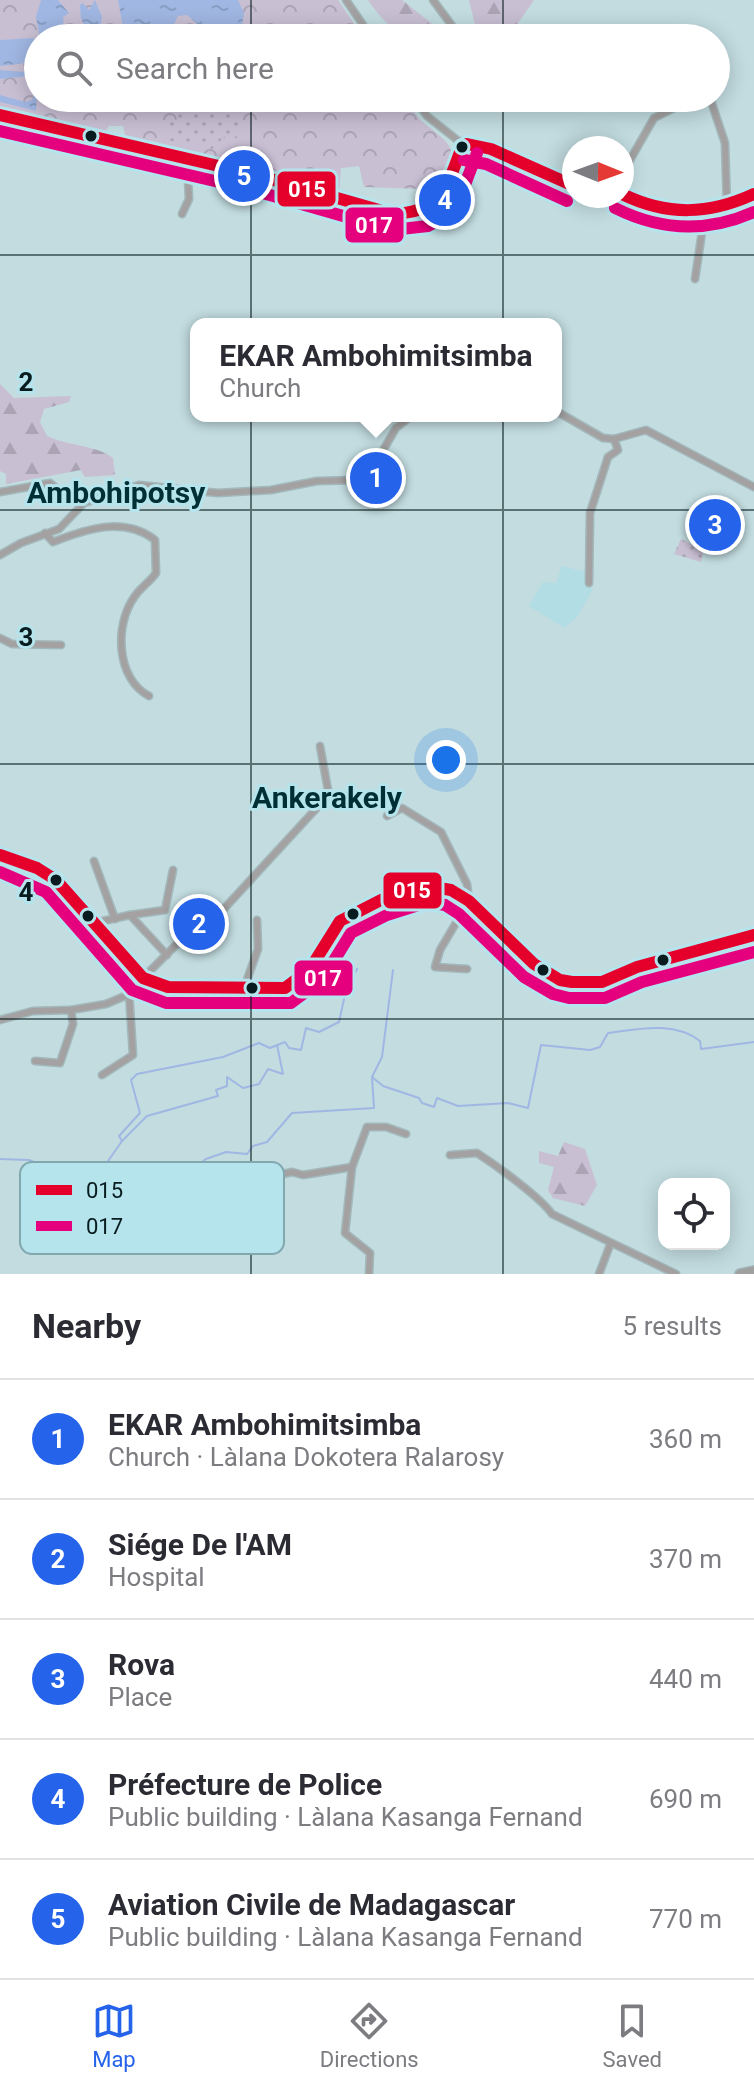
<!DOCTYPE html>
<html lang="en">
<head>
<meta charset="utf-8">
<style>
  body { margin:0; font-family:Roboto,sans-serif; background:#f2f2f3; color:#2b2b33 }
  .controls { position:absolute; right:24px; bottom:24px; display:grid; overflow:hidden; border-radius:16px; box-shadow:0 4px 20px #0003 }
  .controls button { width:72px; height:72px; display:grid; place-items:center; padding:0; border:0; border-bottom:2px solid #e1e1e2; background:#fff; color:#2b2b33; font:40px sans-serif }
  .compass { position:absolute; left:562px; top:136px; width:72px; height:72px; border-radius:50%; background:#fff; box-shadow:0 4px 20px #0003; rotate:91deg }
  .you { position:absolute; left:446px; top:760px; width:28px; height:28px; margin:-20px; border:6px solid #fff; border-radius:50%; background:#1a73e8; box-shadow:0 0 0 12px #1a73e833 }
  .badge { display:grid; place-items:center; width:52px; height:52px; border-radius:50%; background:#2563eb; color:#fff; font-size:26px; font-weight:700 }
  .pin { position:absolute; translate:-50% -50%; border:4px solid #fff; box-shadow:0 2px 8px #0006 }
  .popup { position:absolute; left:190px; top:318px; width:372px; height:104px; box-sizing:border-box; display:grid; place-content:center; border-radius:16px; background:#fff; filter:drop-shadow(0 2px 6px #0005); font-size:26px; white-space:nowrap; color:#7c7c81 }
  .popup b { font-size:30px; color:#2b2b33 }
  .popup::after { content:''; position:absolute; left:50%; top:100%; margin-left:-16px; border:16px solid transparent; border-top-color:#fff }
  .list { margin:0; padding:0; list-style:none }
  h2 { display:flex; justify-content:space-between; align-items:center; height:104px; margin:0; padding:0 32px; font-size:34px }
  h2 small { font-size:26px; font-weight:400; color:#7c7c81 }
  .list li { display:grid; grid-template-columns:52px 1fr auto; gap:24px; align-items:center; box-sizing:border-box; height:120px; padding:0 32px; border-top:2px solid #e1e1e2 }
  .list b { display:block; font-size:30px; white-space:nowrap }
  .list p { margin:0; font-size:26px; white-space:nowrap; color:#7c7c81 }
  .list em { font-size:26px; font-style:normal; color:#7c7c81 }
  .icon { flex:none; width:44px; height:44px; fill:none; stroke:currentColor; stroke-width:2; stroke-linecap:round; stroke-linejoin:round }
  .map { position:relative; flex:none; width:754px; height:1274px; overflow:hidden }
  .search { position:absolute; background:#fff; box-shadow:0 4px 20px #0003; left:24px; right:24px; top:24px; height:88px; display:flex; align-items:center; gap:20px; box-sizing:border-box; padding:0 28px; border-radius:44px; color:#7c7c81; font-size:30px }
  .sheet { height:704px; background:#fff }
  nav { display:flex; justify-content:space-around; align-items:center; box-sizing:border-box; height:112px; border-top:2px solid #e1e1e2; background:#fff; font-size:22px; color:#7c7c81 }
  nav a { display:grid; justify-items:center; gap:4px }
  nav .on { color:#2563eb }
  .map>svg:first-child { display:block }
</style>
</head>
<body>
<div class="map">
<svg width="754" height="1274" viewBox="0 0 754 1274">
  <defs>
    <pattern id="forest-firs" width="22" height="20" patternUnits="userSpaceOnUse" patternTransform="scale(2)"><rect width="22" height="20" fill="#c8bfd3"/><path d="M5 1l3.5 6h-7zM16 11l3.5 6h-7z" fill="#aaa4b5"/></pattern>
    <pattern id="park-crowns" width="20" height="18" patternUnits="userSpaceOnUse" patternTransform="scale(2)"><rect width="20" height="18" fill="#c8bfd3"/><path d="M2 6a3 3 0 1 1 6 0M12 15a3 3 0 1 1 6 0" fill="none" stroke="#aaa4b5"/></pattern>
    <pattern id="garden-dots" width="8" height="8" patternUnits="userSpaceOnUse" patternTransform="scale(2)"><rect width="8" height="8" fill="#c8bfd3"/><path d="M2 2h.1M6 6h.1" fill="none" stroke="#aaa4b5" stroke-width="1.8" stroke-linecap="round"/></pattern>
    <pattern id="water-ripples" width="26" height="14" patternUnits="userSpaceOnUse" patternTransform="scale(2)"><rect width="26" height="14" fill="#a0b7e3"/><path d="M2 4q2-2 4 0t4 0M15 11q2-2 4 0t4 0" fill="none" stroke="#889dc2"/></pattern>
  </defs>
  <rect width="100%" height="100%" fill="#c2dce0"/>
  <polygon fill="#b2dde4" points="562,566 586,572 586,585 593,589 577,617 564,628 529,606 543,582 556,583"/>
  <g fill="url(#forest-firs)">
    <path d="M368,0H402L450,38C407,38 393,37 368,0Z"/>
    <polygon points="469,0 534,0 508,38 474,38 477,33"/>
    <path d="M0,384L14,398L71,396L69,402L44,409L40,422L47,436C68,446 97,445 113,458L115,475L85,477L81,470L6,484V474L0,471Z"/>
    <polygon points="564,1142 585,1149 597,1185 585,1206 553,1198 548,1190 554,1167 539,1163 539,1151 558,1156"/>
  </g>
  <path fill="url(#park-crowns)" d="M0,0H338L364,38H38V98H405C411,106 416,117 424,123C448,143 460,146 445,179C439,193 436,201 423,209L421,189L364,187L359,166L341,168L339,195L127,144L123,126H109L102,137L0,112Z"/>
  <g fill="url(#garden-dots)">
    <polygon points="284,19 301,38 256,38"/>
    <polygon points="182,103 228,107 237,117 241,136 224,137 212,149 167,140 166,120 176,121"/>
    <polygon points="681,539 704,550 701,562 674,554"/>
  </g>
  <g fill="url(#water-ripples)">
    <polygon points="41,0 58,0 69,13 63,17 65,38 60,38 59,28 50,28 50,38 40,38 36,17"/>
    <polygon points="95,0 102,17 99,36 83,38 88,31 81,19 80,5 83,3 89,10"/>
    <path d="M118,0H238L244,13L241,32C220,48 202,28 187,15L178,16L167,38H125Z"/>
    <polygon points="33,38 37,42 35,62 0,66 0,40"/>
    <polygon points="0,70 38,73 36,111 0,102 0,95 25,102 32,100 36,90 29,76 0,79"/>
  </g>
  <g fill="none" stroke-linecap="round" stroke-linejoin="round">
    <g stroke="#a0b7e3" stroke-width="2">
      <polyline points="372,1077 382,1057 393,970"/>
      <polyline points="122,1141 147,1116 218,1096 216,1090 227,1086 227,1077 243,1088 259,1084 268,1069 283,1074 277,1045"/>
      <path d="M0,1159L29,1160L49,1168L90,1162L173,1172L193,1168L206,1159L226,1152L247,1154L253,1146L267,1142L292,1113L374,1108L372,1077L383,1086L419,1098L422,1103L434,1107L437,1098L458,1106L508,1103L528,1108L541,1045L590,1050L600,1047L608,1033C639,1029 674,1021 700,1041L701,1049L754,1042"/>
      <polyline points="106,1164 122,1141 119,1136 140,1113 131,1080 137,1074 223,1057 259,1043 270,1048 285,1042 289,1048 301,1050 306,1028 319,1032 339,1022 346,990 357,969"/>
    </g>
    <g stroke="#a3b8bb" stroke-width="9">
      <g id="street">
        <polyline points="346,0 372,38"/>
        <polyline points="433,0 453,27"/>
        <polyline points="414,98 427,116 461,143"/>
        <polyline points="710,98 725,143 727,207"/>
        <polyline points="622,174 654,118 676,107"/>
        <polyline points="182,214 189,199 187,159"/>
        <polyline points="695,279 705,212"/>
        <polyline points="556,411 603,438 614,439 646,430 754,487"/>
        <polyline points="0,492 50,483 63,494 112,491"/>
        <path d="M45,533L53,542C86,529 124,516 155,540L156,573C150,582 141,587 135,596C114,624 116,679 149,696"/>
        <polyline points="0,555 21,543 59,529 84,503 139,485 218,493 271,490 317,481 358,480 370,473 396,428 411,416"/>
        <polyline points="589,583 590,513 608,457 618,450 614,439"/>
        <polyline points="0,638 12,644 61,645"/>
        <polyline points="387,816 402,808 441,832 467,884 469,901 440,950 435,967 467,969"/>
        <polyline points="94,861 115,919"/>
        <polyline points="0,863 13,860"/>
        <polyline points="94,923 130,915"/>
        <polyline points="167,955 130,915 165,910 173,870"/>
        <polyline points="244,988 258,949 257,920"/>
        <polyline points="71,1010 106,1004 125,996 185,936 210,924 325,799 328,790 320,746"/>
        <polyline points="0,1020 33,1011 71,1010 73,1024 60,1063 35,1061"/>
        <polyline points="102,1075 133,1055 129,992"/>
        <path d="M450,1155L477,1153C497,1166 540,1197 552,1214L676,1274"/>
        <polyline points="352,1167 367,1127 386,1127 406,1134"/>
        <polyline points="256,1180 292,1172 303,1175 352,1167 345,1233 370,1253 369,1274"/>
        <polyline points="599,1274 610,1245"/>
      </g>
    </g>
    <g stroke="#a3b8bb" stroke-width="12">
      <g id="secondary">
        <polyline points="0,115 253,174 393,214 414,215 438,202 467,142 461,143 462,147"/>
        <polyline points="467,144 491,149 574,186"/>
        <path d="M622,194C665,219 711,216 754,194"/>
        <polyline points="0,855 37,868 56,880 143,978 168,987 285,988 310,969 340,921 381,900 427,886 451,890 469,901 534,964 560,980 572,982 602,982 637,967 754,935"/>
        <polyline points="740,1274 754,1271"/>
      </g>
    </g>
    <use href="#street" stroke="#a3a1a1" stroke-width="6"/>
    <use href="#secondary" stroke="#9fa0a0" stroke-width="9"/>
    <g stroke="#b5e4ed" stroke-width="18">
      <g id="bus-1">
        <path d="M0,115L253,174L393,214C443,212 446,188 462,147"/>
        <polyline points="467,144 491,149 574,186"/>
        <path d="M622,194C667,216 709,215 754,194"/>
        <polyline points="0,855 37,868 56,880 143,978 168,987 285,988 310,969 340,921 381,900 427,886 451,890 469,901 534,964 560,980 572,982 602,982 637,967 754,935"/>
      </g>
    </g>
    <g stroke="#b5e4ed" stroke-width="18">
      <g id="bus-2">
        <polyline points="0,131 249,189 392,230 428,226 444,217 461,195 477,153"/>
        <polyline points="464,160 486,164 567,201"/>
        <path d="M615,208C661,231 707,233 754,212"/>
        <polyline points="0,872 46,892 132,990 166,1003 291,1003 322,980 351,933 387,915 428,902 445,905 459,914 524,977 553,994 569,998 605,998 642,982 754,952"/>
      </g>
    </g>
    <use href="#bus-1" stroke="#e4002b" stroke-width="12"/>
    <use href="#bus-2" stroke="#e5007d" stroke-width="12"/>
  </g>
  <path fill="none" stroke="#081b1e" stroke-width="2" stroke-opacity="0.55" d="M251,0V38M503,0V38M251,98V1274M503,98V1274M0,255H754M0,510H754M0,764H754M0,1019H754"/>
  <g fill="#081b1e" stroke="#b5e4ed" stroke-width="3">
    <circle cx="91" cy="136" r="7"/>
    <circle cx="462" cy="147" r="7"/>
    <circle cx="56" cy="880" r="7"/>
    <circle cx="353" cy="914" r="7"/>
    <circle cx="88" cy="916" r="7"/>
    <circle cx="663" cy="960" r="7"/>
    <circle cx="543" cy="970" r="7"/>
    <circle cx="252" cy="988" r="7"/>
  </g>
  <g text-anchor="middle" dominant-baseline="central" stroke-width="6" stroke-linejoin="round" paint-order="stroke">
    <g font-size="30" font-weight="bold" fill="#002f36" stroke="#b5e4ed">
      <text x="116" y="492">Ambohipotsy</text>
      <text x="327" y="797">Ankerakely</text>
    </g>
  </g>
  <rect x="20" y="1162" width="264" height="92" rx="12" fill="#b5e4ed" stroke="#81a8af" stroke-width="2"/>
  <rect x="36" y="1185" width="36" height="10" fill="#e4002b"/>
  <rect x="36" y="1221" width="36" height="10" fill="#e5007d"/>
  <g font-size="22" fill="#081b1e">
    <text x="86" y="1198">015</text>
    <text x="86" y="1234">017</text>
  </g>
  <g font-size="26" text-anchor="middle" font-weight="bold" fill="#081b1e" stroke="#b5e4ed" stroke-width="6" stroke-linejoin="round" paint-order="stroke">
    <text x="26" y="391">2</text>
    <text x="26" y="646">3</text>
    <text x="26" y="901">4</text>
  </g>
  <g stroke="#b5e4ed" stroke-width="3">
    <rect x="276" y="170" width="61" height="38" rx="8" fill="#e4002b"/>
    <rect x="344" y="206" width="61" height="38" rx="8" fill="#e5007d"/>
    <rect x="382" y="871" width="61" height="39" rx="8" fill="#e4002b"/>
    <rect x="293" y="959" width="61" height="38" rx="8" fill="#e5007d"/>
  </g>
  <g font-size="22" text-anchor="middle" font-weight="bold" fill="#fff">
    <text x="307" y="197">015</text>
    <text x="374" y="233">017</text>
    <text x="412" y="898">015</text>
    <text x="323" y="986">017</text>
  </g>
</svg>
<div class="controls">
<button><svg class="icon" aria-label="locate" viewBox="0 0 24 24"><circle cx="12" cy="12" r="6"/><path d="M12 2v4M12 18v4M2 12h4M18 12h4"/></svg></button>
</div>
<svg class="compass" viewBox="-18 -18 36 36"><path d="M0-13l5 13h-10z" fill="#e53935"/><path d="M0 13l5-13h-10z" fill="#7c7c81"/></svg>
<div class="you"></div>
<div class="pin badge" style="left:376px;top:478px">1</div>
<div class="popup"><b>EKAR Ambohimitsimba</b>Church</div>
<div class="pin badge" style="left:199px;top:924px">2</div>
<div class="pin badge" style="left:715px;top:525px">3</div>
<div class="pin badge" style="left:445px;top:200px">4</div>
<div class="pin badge" style="left:244px;top:176px">5</div>
<div class="search"><svg class="icon" aria-label="search" viewBox="0 0 24 24"><circle cx="10" cy="10" r="6"/><path d="M15 15l6 6"/></svg>Search here</div>
</div>
<section class="sheet">
<h2>Nearby<small>5 results</small></h2>
<ul class="list">
<li><span class="badge">1</span><div><b>EKAR Ambohimitsimba</b><p>Church · Làlana Dokotera Ralarosy</p></div><em>360 m</em></li>
<li><span class="badge">2</span><div><b>Siége De l'AM</b><p>Hospital</p></div><em>370 m</em></li>
<li><span class="badge">3</span><div><b>Rova</b><p>Place</p></div><em>440 m</em></li>
<li><span class="badge">4</span><div><b>Préfecture de Police</b><p>Public building · Làlana Kasanga Fernand</p></div><em>690 m</em></li>
<li><span class="badge">5</span><div><b>Aviation Civile de Madagascar</b><p>Public building · Làlana Kasanga Fernand</p></div><em>770 m</em></li>
</ul>
</section>
<nav>
<a class="on"><svg class="icon" aria-label="map" viewBox="0 0 24 24"><path d="M3 6l6-2 6 2 6-2v14l-6 2-6-2-6 2zM9 4v14M15 6v14"/></svg>Map</a>
<a><svg class="icon" aria-label="directions" viewBox="0 0 24 24"><path d="M12 3l9 9-9 9-9-9zM9 14v-3h6M13 9l2 2-2 2"/></svg>Directions</a>
<a><svg class="icon" aria-label="saved" viewBox="0 0 24 24"><path d="M7 4h10v16l-5-4-5 4z"/></svg>Saved</a>
</nav>
</body>
</html>
